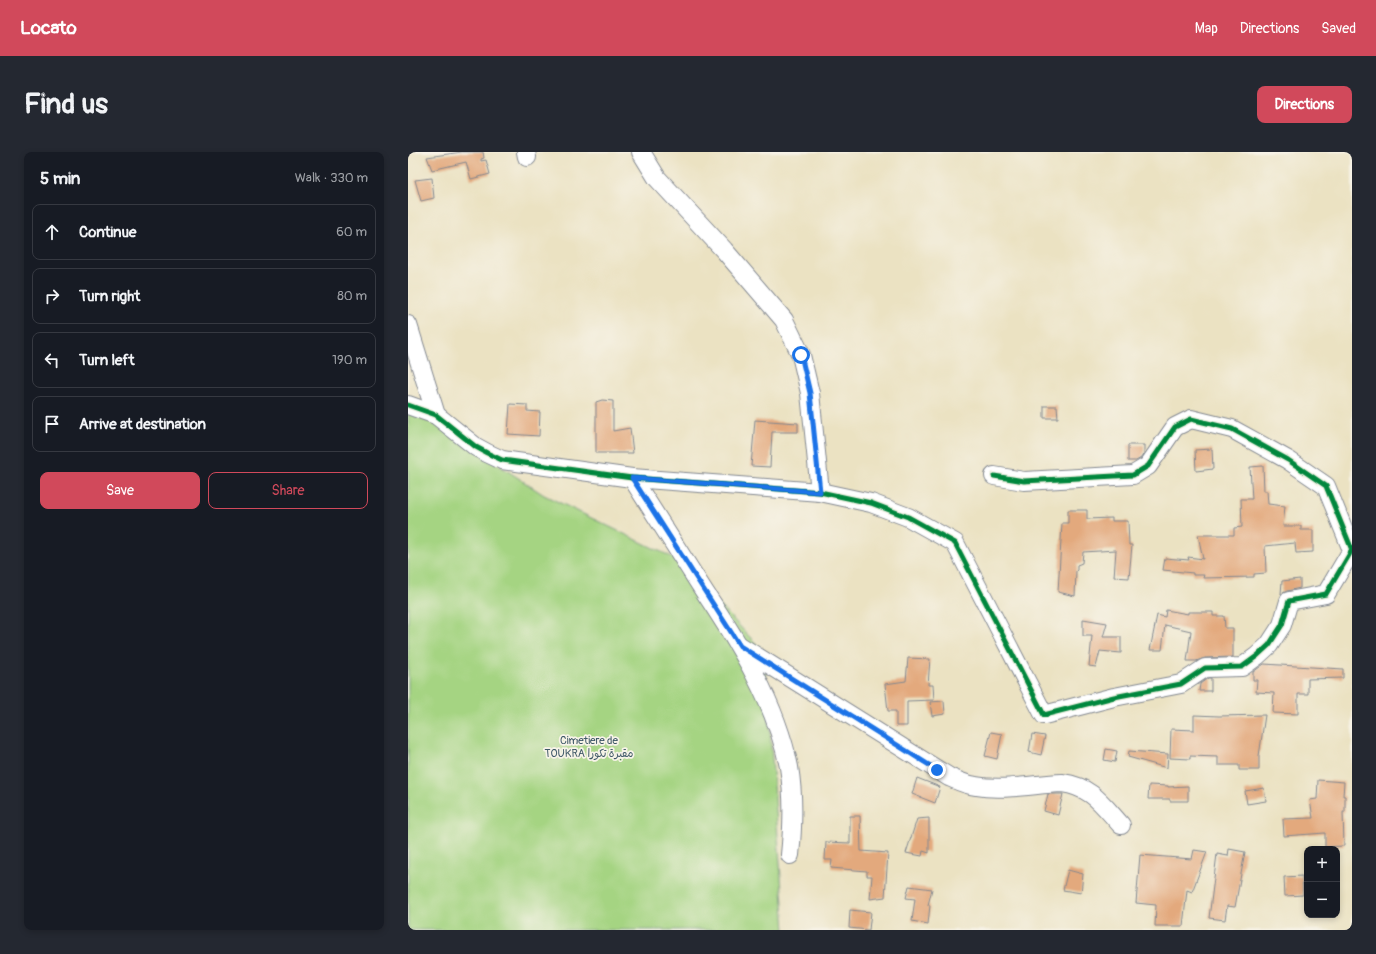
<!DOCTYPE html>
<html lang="en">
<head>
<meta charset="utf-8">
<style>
  body { margin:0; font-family:Pangolin,"Playpen Sans Arabic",sans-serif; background:#242831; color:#f1f3f6 }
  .controls { position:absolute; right:12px; bottom:12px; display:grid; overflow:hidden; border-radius:8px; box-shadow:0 2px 6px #0003 }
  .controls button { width:36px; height:36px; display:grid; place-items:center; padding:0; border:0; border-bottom:1px solid #363941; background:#171b24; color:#f1f3f6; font:20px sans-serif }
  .stop { position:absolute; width:12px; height:12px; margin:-9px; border:3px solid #1a73e8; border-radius:50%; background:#fff }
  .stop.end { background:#1a73e8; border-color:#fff; box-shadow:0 1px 4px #0008 }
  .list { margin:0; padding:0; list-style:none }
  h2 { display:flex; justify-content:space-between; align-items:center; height:52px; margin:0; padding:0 16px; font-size:17px }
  h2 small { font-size:13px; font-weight:400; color:#9ea1a6 }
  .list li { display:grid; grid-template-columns:26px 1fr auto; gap:12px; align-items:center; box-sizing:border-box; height:56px; margin:0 8px 8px; padding:0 8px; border:1px solid #363941; border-radius:8px }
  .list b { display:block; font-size:15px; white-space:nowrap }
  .list em { font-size:13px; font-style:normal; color:#9ea1a6 }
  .actions { display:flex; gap:8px; padding:12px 16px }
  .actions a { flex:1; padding:9px 0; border:1px solid #d1495b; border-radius:8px; text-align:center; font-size:14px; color:#d1495b }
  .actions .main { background:#d1495b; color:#fff }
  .icon { flex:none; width:22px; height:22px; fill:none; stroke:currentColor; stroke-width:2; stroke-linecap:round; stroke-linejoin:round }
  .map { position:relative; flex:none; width:944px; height:778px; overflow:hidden; border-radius:8px }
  header { display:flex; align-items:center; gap:24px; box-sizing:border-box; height:56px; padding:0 20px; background:#d1495b; color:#fff }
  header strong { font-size:19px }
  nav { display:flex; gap:22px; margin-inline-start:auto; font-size:14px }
  .intro { display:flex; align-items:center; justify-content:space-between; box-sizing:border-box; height:96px; padding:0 24px }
  h1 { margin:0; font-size:28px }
  .button { padding:10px 18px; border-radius:8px; background:#d1495b; color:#fff; font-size:14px; font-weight:700 }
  main { display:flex; gap:24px; padding:0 24px }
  aside { flex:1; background:#171b24; border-radius:8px; box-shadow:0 2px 6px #0003 }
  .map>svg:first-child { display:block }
</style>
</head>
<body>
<header>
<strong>Locato</strong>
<nav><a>Map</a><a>Directions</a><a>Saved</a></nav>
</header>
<div class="intro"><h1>Find us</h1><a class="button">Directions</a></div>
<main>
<aside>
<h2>5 min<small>Walk · 330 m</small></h2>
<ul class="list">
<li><svg class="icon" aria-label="ahead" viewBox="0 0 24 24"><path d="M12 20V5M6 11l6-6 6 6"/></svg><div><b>Continue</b></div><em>60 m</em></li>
<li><svg class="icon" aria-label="right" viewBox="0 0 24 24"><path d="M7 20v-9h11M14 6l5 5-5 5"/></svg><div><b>Turn right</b></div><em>80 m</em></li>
<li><svg class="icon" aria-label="left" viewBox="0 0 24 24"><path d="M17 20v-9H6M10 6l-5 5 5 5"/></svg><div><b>Turn left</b></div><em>190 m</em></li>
<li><svg class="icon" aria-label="arrive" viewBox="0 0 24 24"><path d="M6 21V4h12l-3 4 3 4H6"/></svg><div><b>Arrive at destination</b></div></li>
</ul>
<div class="actions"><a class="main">Save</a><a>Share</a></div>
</aside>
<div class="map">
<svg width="944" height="778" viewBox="0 0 944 778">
  <rect width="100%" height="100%" fill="#f7f3e8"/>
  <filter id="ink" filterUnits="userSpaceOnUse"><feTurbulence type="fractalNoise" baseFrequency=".025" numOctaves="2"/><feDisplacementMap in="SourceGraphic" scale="8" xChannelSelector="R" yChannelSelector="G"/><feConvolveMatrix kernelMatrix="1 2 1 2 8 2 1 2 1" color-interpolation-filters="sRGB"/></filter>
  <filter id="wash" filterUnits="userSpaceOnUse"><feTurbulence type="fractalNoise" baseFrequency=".012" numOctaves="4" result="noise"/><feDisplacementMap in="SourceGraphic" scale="16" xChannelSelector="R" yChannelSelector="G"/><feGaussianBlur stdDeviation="0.9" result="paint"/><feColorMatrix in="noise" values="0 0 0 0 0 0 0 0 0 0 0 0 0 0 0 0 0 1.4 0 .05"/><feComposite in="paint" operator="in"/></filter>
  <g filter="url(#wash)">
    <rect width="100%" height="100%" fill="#ebe2c2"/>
    <polygon fill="#a5d482" stroke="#608270" points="0,253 136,343 268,407 356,500 377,778 0,778"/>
    <g id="blocks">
      <g fill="#e3a97d">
        <polygon points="54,0 75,0 76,6 73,7 73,9 78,8 82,22 63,27 58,10 24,18 19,5"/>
        <polygon points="24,26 26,46 13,49 7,28"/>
        <polygon points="194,248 205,249 205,279 222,276 225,301 188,301 188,250"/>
        <polygon points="102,252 119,253 119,259 132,260 131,284 100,282"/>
        <polygon points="636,254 649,254 650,266 636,266"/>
        <polygon points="347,268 390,271 390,280 364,280 362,315 343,314"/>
        <polygon points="720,293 736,293 736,301 733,306 728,309 720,309"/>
        <polygon points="804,297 805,317 788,319 787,298"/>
        <polygon points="855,314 856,339 859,339 860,352 877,354 875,374 893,374 893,378 905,378 905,400 888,401 887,391 857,394 858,421 846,422 846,425 795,426 796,423 785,423 785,421 755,418 757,406 781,408 780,405 795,407 790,383 826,383 826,376 834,375 833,347 844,347 842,315"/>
        <polygon points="660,358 679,358 679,367 704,366 704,369 720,369 721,393 724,393 721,426 706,425 708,398 675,400 674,411 669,413 669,418 668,419 667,444 650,440 654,371 660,371"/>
        <polygon points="892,427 892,436 879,439 873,442 874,429"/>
        <polygon points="758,458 780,462 780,460 805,460 805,464 816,464 817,476 825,476 825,505 797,506 788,509 779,509 783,479 757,473 754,498 742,498 749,463 757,465"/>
        <polygon points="675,467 699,471 695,485 713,485 713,501 692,499 688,515 681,514 684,484 675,484"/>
        <polygon points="500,506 522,507 520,533 525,533 526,548 499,549 499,574 488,574 488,559 480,559 477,532 498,529"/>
        <polygon points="856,512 935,517 935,526 900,527 900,542 890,542 890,562 865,561 866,541 848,540 849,528 845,528 845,520"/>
        <polygon points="800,526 803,526 803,539 791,539 792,532"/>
        <polygon points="536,549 537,562 524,564 522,550"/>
        <polygon points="786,563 811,564 857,563 851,604 851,618 831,618 831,613 810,613 810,605 782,604 782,607 762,606 763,577 786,578"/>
        <polygon points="583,580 594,582 589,607 577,604"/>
        <polygon points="624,582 637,584 633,603 621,600"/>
        <polygon points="698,597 709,599 707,610 696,608"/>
        <polygon points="721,599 760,602 759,616 720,605"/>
        <polygon points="509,626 532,635 527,651 504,642"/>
        <polygon points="910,628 936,630 935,644 937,644 937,660 935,660 936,694 917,695 917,681 876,684 875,667 905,666 902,648 909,647"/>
        <polygon points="741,633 760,634 760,635 780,634 780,649 762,649 762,647 740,647"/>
        <polygon points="856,636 858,649 839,652 837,639"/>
        <polygon points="640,642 655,642 650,663 636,659"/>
        <polygon points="442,664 452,664 453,699 480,701 477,745 462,747 464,724 459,724 459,719 423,716 424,708 417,708 418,690 442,691"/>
        <polygon points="521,666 521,701 515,699 514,704 498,701 509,667"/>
        <polygon points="821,697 837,700 827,755 819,754 817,768 801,766 809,702 820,704"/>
        <polygon points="786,698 799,700 784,740 779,738 775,774 747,774 748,753 728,751 732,703 784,707"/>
        <polygon points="660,718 675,722 673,741 655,738"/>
        <polygon points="894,724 895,743 877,744 876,725"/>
        <polygon points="501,734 524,737 520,753 522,753 520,772 504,769 507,747 498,746"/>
        <polygon points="442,758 463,760 461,778 441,776"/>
      </g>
    </g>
  </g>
  <g filter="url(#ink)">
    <use href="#blocks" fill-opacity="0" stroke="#838890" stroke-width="1"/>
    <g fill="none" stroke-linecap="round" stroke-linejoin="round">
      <g stroke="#838890" stroke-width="20">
        <g id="minor">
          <polyline points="118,0 119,5"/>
          <polyline points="233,0 249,26 316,98 376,168 393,203 402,241 412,340"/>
          <polyline points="0,173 28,263"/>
          <polyline points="0,253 28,263 68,295 79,301 94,308 224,326 412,340 463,351 500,365 547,391 636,563 706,545 773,532 797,516 834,515 849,504 861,493 874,473 881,449 918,442 944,398 918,334 880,308 824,277 783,267 767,275 740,314 725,323 616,329 586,324"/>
          <path d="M224,326C248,364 272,401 296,439C332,493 368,551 381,615C386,645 385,674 382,703"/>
          <path d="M332,494L541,625C550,629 558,633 568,634C595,639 627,632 654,631C684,635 694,652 713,673"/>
        </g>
      </g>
      <use href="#minor" stroke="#fff" stroke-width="18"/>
      <g stroke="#f7f3e8" stroke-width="8">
        <polyline id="cycleway" points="0,253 28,263 68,295 79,301 94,308 224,326 412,340 463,351 500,365 547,391 636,563 706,545 773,532 797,516 834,515 849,504 861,493 874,473 881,449 918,442 944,398 918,334 880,308 824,277 783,267 767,275 740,314 725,323 616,329 586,324"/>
      </g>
      <use href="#cycleway" stroke="#00873e" stroke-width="5"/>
    </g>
  </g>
  <g fill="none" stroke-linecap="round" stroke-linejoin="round" filter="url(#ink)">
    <polyline stroke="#1a73e8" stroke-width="5" points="393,203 402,241 412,340 224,326 332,494 529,618"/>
  </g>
  <g text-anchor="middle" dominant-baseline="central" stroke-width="3.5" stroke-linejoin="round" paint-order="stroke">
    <g font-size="11" fill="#3e5867" stroke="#f7f3e8">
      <text x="181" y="588">Cimetiere de<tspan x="181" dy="13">TOUKRA مقبرة تكورا</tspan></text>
    </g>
  </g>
</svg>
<div class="controls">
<button>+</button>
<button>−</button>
</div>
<div class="stop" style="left:393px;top:203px"></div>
<div class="stop end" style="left:529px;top:618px"></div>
</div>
</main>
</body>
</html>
